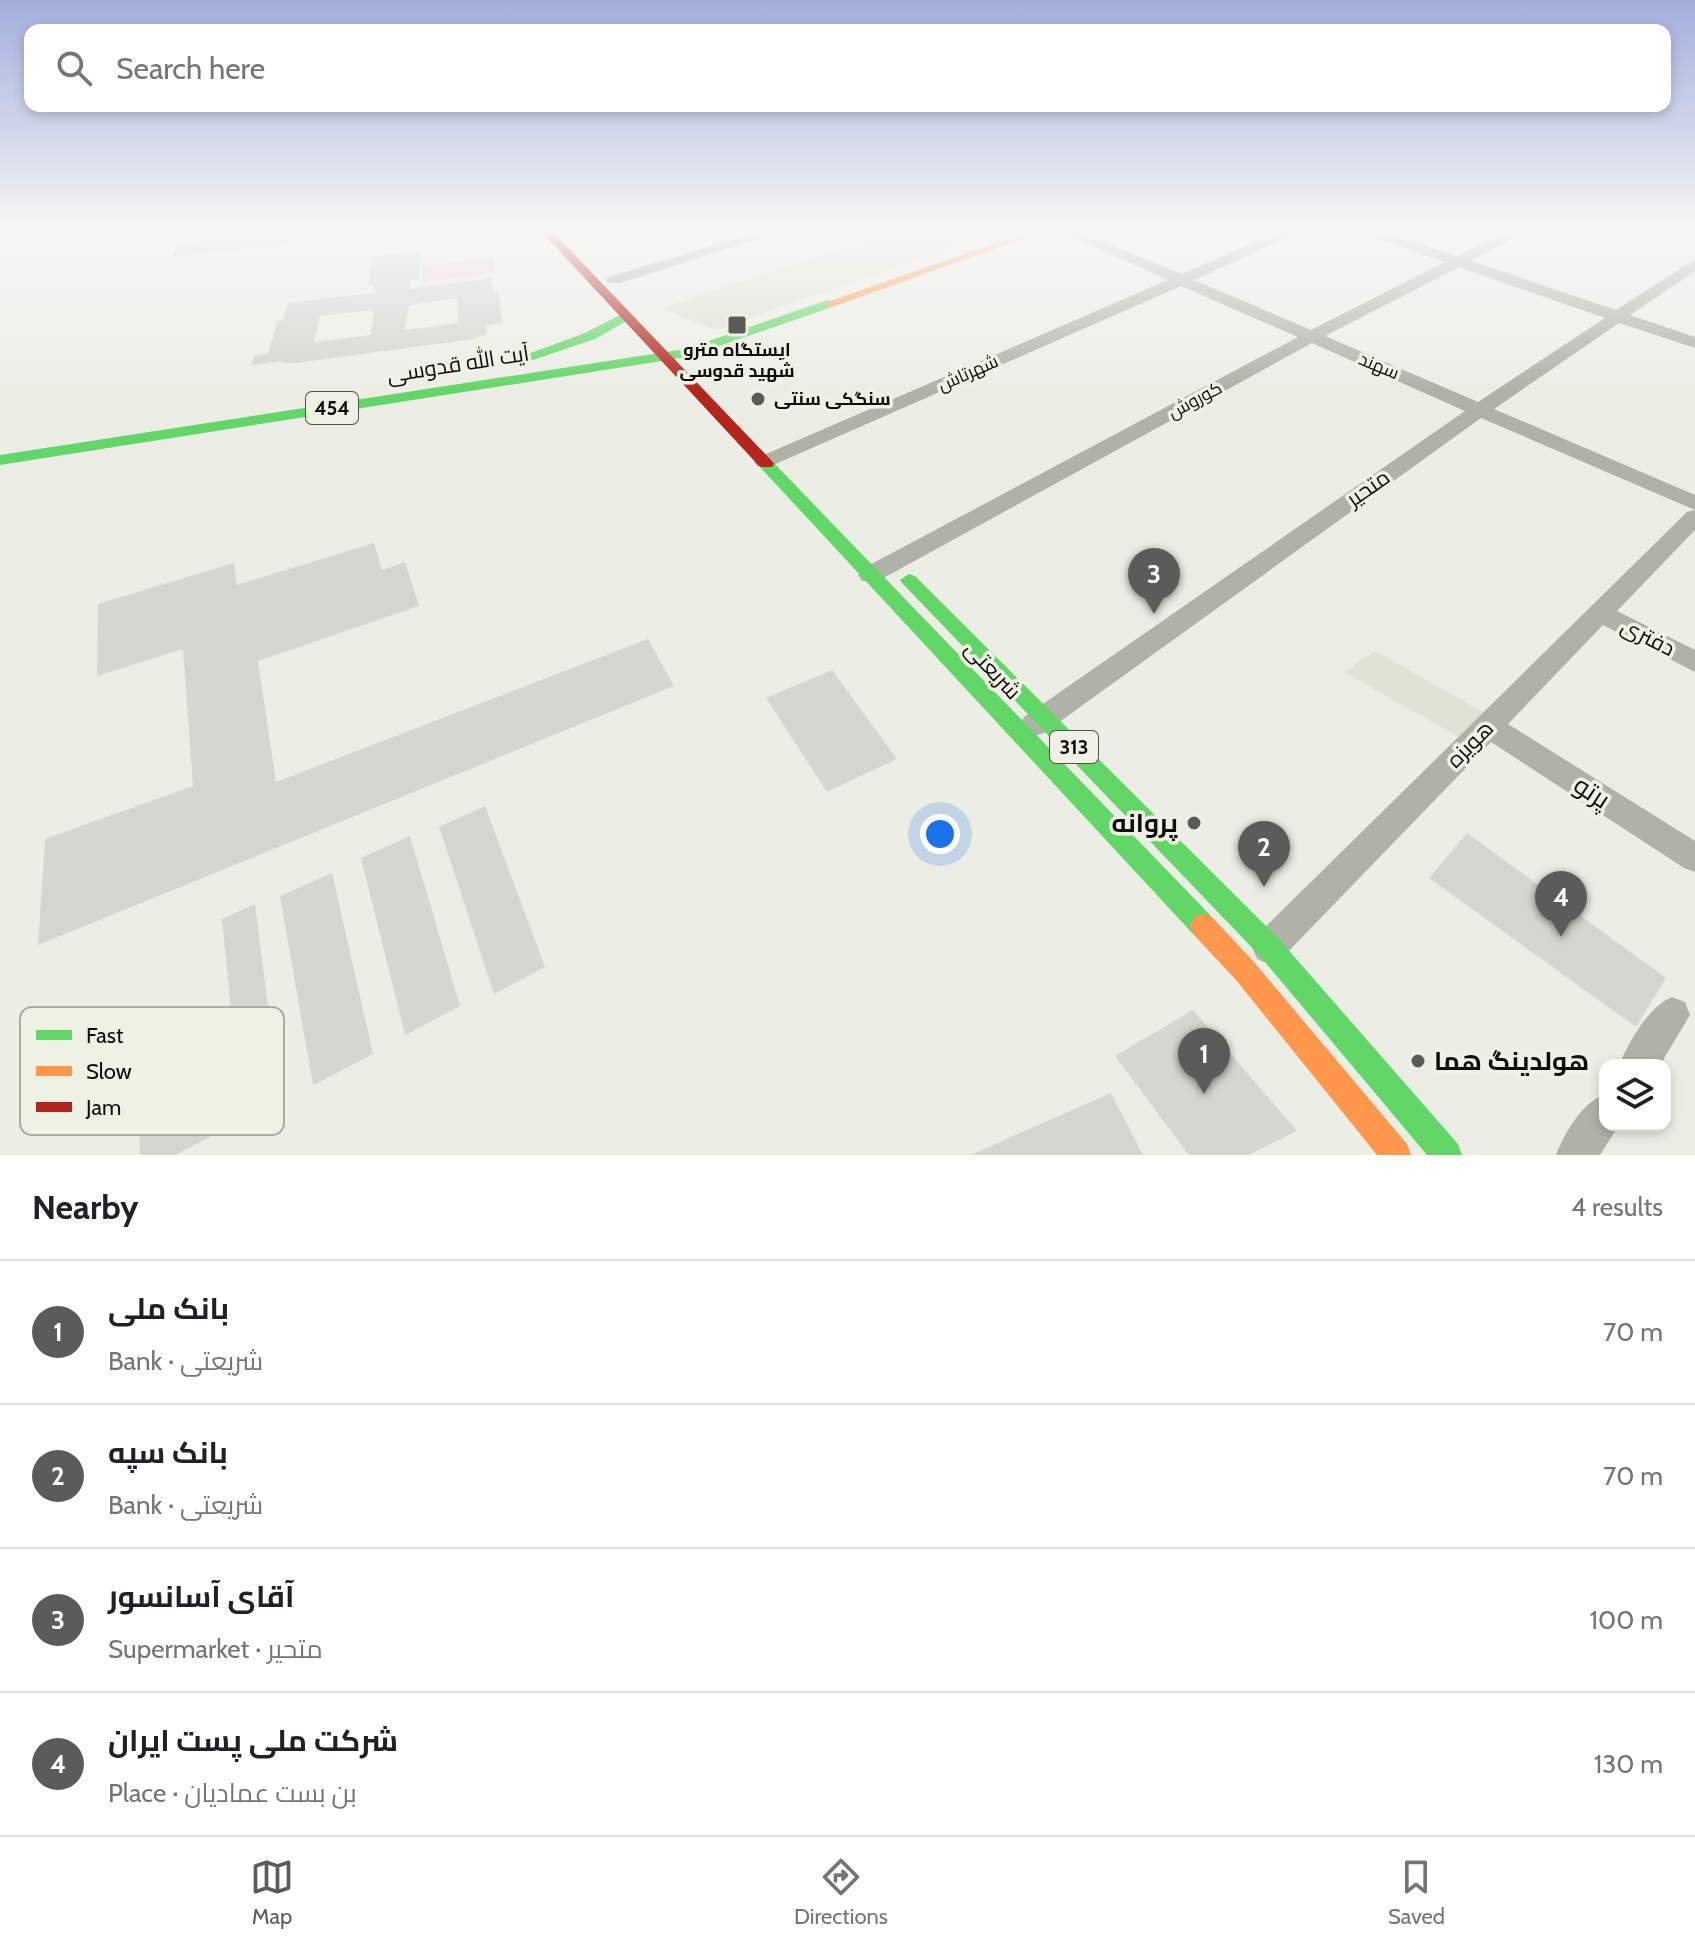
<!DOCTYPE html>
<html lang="en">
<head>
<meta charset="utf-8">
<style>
  body { margin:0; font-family:Cabin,Cairo,sans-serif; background:#f6f6f6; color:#202124 }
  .controls { position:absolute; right:24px; bottom:24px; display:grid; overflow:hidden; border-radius:16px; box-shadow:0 4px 12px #0003 }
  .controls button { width:72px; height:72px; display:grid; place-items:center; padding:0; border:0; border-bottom:2px solid #e0e0e0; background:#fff; color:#202124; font:40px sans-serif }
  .you { position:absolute; left:940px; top:834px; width:28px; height:28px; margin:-20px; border:6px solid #fff; border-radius:50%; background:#1a73e8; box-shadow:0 0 0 12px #1a73e833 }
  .badge { display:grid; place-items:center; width:52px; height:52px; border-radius:50%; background:#5b5c57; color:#fff; font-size:26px; font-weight:700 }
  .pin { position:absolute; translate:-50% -66px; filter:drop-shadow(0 2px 4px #0008) }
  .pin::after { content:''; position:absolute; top:42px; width:28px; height:24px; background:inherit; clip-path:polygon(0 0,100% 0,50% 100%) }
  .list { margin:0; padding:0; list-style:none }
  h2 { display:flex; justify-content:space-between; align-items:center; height:104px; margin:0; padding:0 32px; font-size:34px }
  h2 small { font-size:26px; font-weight:400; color:#757577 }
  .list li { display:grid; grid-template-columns:52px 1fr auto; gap:24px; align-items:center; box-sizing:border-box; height:144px; padding:0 32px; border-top:2px solid #e0e0e0 }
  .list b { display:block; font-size:30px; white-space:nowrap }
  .list p { margin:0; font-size:26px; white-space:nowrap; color:#757577 }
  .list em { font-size:26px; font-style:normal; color:#757577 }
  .icon { flex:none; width:44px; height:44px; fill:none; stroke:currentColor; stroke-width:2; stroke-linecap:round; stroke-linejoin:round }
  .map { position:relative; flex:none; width:1695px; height:1155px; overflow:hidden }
  .search { position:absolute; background:#fff; box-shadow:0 4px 12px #0003; left:24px; right:24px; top:24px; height:88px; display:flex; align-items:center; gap:20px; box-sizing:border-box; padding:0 28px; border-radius:16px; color:#757577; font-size:30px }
  .sheet { height:680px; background:#fff }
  nav { display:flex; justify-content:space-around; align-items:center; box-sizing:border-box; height:112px; border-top:2px solid #e0e0e0; background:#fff; font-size:22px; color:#757577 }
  nav a { display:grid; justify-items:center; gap:4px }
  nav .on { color:#5b5c57 }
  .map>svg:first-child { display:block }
</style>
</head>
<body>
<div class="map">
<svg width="1695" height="1155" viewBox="0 0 1695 1155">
  <rect width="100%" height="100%" fill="#eceee6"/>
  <g fill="#dfe2d4">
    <polygon points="900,229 1004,229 715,330 662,308"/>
    <polygon points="1375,651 1495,719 1471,744 1344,672"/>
  </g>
  <polygon fill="#f3cfe4" points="493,257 495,272 423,282 423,266"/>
  <g fill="#d4d6cf" fill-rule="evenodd">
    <polygon points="271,229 291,229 290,231 313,229 403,231 172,257 179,243 270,233"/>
    <path d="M421,251L419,279L412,280L409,289L491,278L493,293L499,292L502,323L486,325L487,334L474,339L296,363H283L284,361L252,365L254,356L268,354L277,321L283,320L288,303L376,293L373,285H368L373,256ZM457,298L458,323L405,330L409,305ZM374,310L371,335L314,342L320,316Z"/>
    <polygon points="374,543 382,570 405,562 419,606 258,661 276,782 648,639 674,686 38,945 45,839 193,786 183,649 97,676 98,604 234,563 237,585"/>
    <polygon points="832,670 897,759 827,792 766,698"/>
    <polygon points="485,806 545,967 494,994 439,827"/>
    <polygon points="1467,833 1666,978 1636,1027 1429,878"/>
    <polygon points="410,836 460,1006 405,1035 361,858"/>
    <polygon points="332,873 373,1054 313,1085 280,896"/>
    <polygon points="255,904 280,1101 242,1120 222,919"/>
    <polygon points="1193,1010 1297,1131 1248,1155 1189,1155 1115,1056"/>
    <polygon points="207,1060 212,1136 175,1155 140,1155 139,1093"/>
    <polygon points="1111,1093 1143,1155 970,1155"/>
  </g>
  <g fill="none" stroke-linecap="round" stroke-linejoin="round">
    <g fill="#b0b2a8" fill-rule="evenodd">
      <polygon points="768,229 789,229 620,283 608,283 606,280 608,277"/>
      <path d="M1056,229H1074L1181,274L1287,229H1305L1194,280L1311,330L1445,262L1358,232L1356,229H1376L1457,256L1512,229H1529L1471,261L1616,310L1695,259V271L1630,315L1695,337V348L1619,323L1494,409L1695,495V510L1481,418L1044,733L1034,736L1024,733L1020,725L1024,717L1465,411L1312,343L878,581H862L858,575L862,569L1298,337L1181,286L771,466H757L754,462L757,458L1168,280ZM1459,267L1605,318L1478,402L1325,336Z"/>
      <polygon points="1695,510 1695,530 1617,611 1695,650 1695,672 1603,625 1508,724 1695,841 1695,872 1684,868 1491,742 1281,959 1269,964 1257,959 1252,947 1257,935 1687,512"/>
      <path d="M1672,997L1685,1002L1690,1015L1660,1065H1619C1629,1042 1648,1007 1672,997Z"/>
      <path d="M1605,1094V1125H1619L1600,1155H1556C1565,1132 1582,1103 1605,1094Z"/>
    </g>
    <g fill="#63d668" fill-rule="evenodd">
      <polygon points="1678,229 1695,231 1695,238"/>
      <polygon points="828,300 834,304 832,307 687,357 0,465 0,455 685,349"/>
      <polygon points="626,312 630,313 630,319 595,339 518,365 508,365 506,362 585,333"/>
      <polygon points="766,459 772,461 1212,917 1216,926 1212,935 1203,938 1194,935 760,467 758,464 760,461"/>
      <polygon points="909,574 915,576 1278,938 1458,1144 1462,1155 1427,1155 1260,956 903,584 900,580"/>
    </g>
    <g fill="#ff974d" fill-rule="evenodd">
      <polygon points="1035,229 1050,229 832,307 822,304"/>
      <polygon points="1203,914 1212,917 1254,962 1407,1144 1411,1155 1377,1155 1236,980 1194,935 1190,926 1194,917"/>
    </g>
    <polygon fill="#b3261e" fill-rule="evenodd" points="539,229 550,229 772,461 774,464 772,467 760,467"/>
  </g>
  <linearGradient id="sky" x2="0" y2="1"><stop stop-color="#a2aedb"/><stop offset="0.59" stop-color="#f6f7f4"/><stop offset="1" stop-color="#f6f7f4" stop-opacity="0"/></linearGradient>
  <rect width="1695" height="390" fill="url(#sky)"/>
  <g fill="#5b5c57" stroke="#eef1e3" stroke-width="3">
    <rect x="727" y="315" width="20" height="20" rx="4"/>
    <circle cx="758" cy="399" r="8"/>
    <circle cx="1194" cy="823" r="8"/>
    <circle cx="1418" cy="1061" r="8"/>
  </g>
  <g text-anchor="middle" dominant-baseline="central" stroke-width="7" stroke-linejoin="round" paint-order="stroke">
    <g font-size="18" font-weight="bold" fill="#0d0e0a" stroke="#eef1e3">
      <text x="737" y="350">ایستگاه مترو<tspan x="737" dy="21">شهید قدوسی</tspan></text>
      <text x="774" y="399" text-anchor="start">سنگکی سنتی</text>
    </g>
    <g font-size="18" fill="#0d0e0a" stroke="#eef1e3">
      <text transform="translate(1379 366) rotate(23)">سهند</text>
      <text transform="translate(968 373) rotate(-24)">شهرتاش</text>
      <text transform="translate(1195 400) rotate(-28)">کوروش</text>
    </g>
    <g fill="#eef1e3" stroke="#50524b" stroke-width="2">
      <rect x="306" y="392" width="52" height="32" rx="6"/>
      <rect x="1050" y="731" width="48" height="32" rx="6"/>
    </g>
    <g font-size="20" font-weight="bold" fill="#0d0e0a">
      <text x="332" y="408">454</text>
      <text x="1074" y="747">313</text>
    </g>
    <g font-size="22" fill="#0d0e0a" stroke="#eef1e3">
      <text transform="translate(458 364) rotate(-9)">آیت الله قدوسی</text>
      <text transform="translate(1368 488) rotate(-35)">متحیر</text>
      <text transform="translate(1648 637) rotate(27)">دفتری</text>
      <text transform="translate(993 670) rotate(47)">شریعتی</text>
      <text transform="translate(1470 744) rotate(-45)">هویزه</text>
    </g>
    <g font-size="26" fill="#0d0e0a" stroke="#eef1e3">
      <text transform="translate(1592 792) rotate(33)">پرتو</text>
    </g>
    <g font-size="26" font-weight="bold" fill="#0d0e0a" stroke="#eef1e3" text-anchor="end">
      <text x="1178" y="823">پروانه</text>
      <text x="1434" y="1061" text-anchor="start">هولدینگ هما</text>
    </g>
  </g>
  <rect x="20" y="1007" width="264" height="128" rx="12" fill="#eef1e3" stroke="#aaada2" stroke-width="2"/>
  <rect x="36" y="1030" width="36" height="10" fill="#63d668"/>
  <rect x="36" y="1066" width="36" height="10" fill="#ff974d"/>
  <rect x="36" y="1102" width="36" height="10" fill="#b3261e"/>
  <g font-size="22" fill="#0d0e0a">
    <text x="86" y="1043">Fast</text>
    <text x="86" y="1079">Slow</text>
    <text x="86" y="1115">Jam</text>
  </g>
</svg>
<div class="controls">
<button><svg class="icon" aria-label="layers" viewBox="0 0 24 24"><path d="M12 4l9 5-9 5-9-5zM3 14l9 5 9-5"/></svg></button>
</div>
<div class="you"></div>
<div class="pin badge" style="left:1204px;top:1094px">1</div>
<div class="pin badge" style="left:1264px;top:887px">2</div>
<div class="pin badge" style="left:1154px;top:614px">3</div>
<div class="pin badge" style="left:1561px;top:937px">4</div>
<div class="search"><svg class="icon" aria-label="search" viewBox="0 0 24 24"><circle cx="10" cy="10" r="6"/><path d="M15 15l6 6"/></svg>Search here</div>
</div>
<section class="sheet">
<h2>Nearby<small>4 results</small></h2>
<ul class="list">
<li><span class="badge">1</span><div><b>بانک ملی</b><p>Bank · شریعتی</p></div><em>70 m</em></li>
<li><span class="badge">2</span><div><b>بانک سپه</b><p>Bank · شریعتی</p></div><em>70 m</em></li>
<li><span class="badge">3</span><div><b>آقای آسانسور</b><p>Supermarket · متحیر</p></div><em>100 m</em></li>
<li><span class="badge">4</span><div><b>شرکت ملی پست ایران</b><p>Place · بن بست عمادیان</p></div><em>130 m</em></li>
</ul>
</section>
<nav>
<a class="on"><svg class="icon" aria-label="map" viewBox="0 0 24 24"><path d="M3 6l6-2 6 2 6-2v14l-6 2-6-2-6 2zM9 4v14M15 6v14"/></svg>Map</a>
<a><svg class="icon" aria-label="directions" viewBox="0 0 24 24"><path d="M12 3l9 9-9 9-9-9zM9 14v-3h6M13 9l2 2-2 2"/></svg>Directions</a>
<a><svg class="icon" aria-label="saved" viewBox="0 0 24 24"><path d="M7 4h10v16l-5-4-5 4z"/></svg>Saved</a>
</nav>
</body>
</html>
